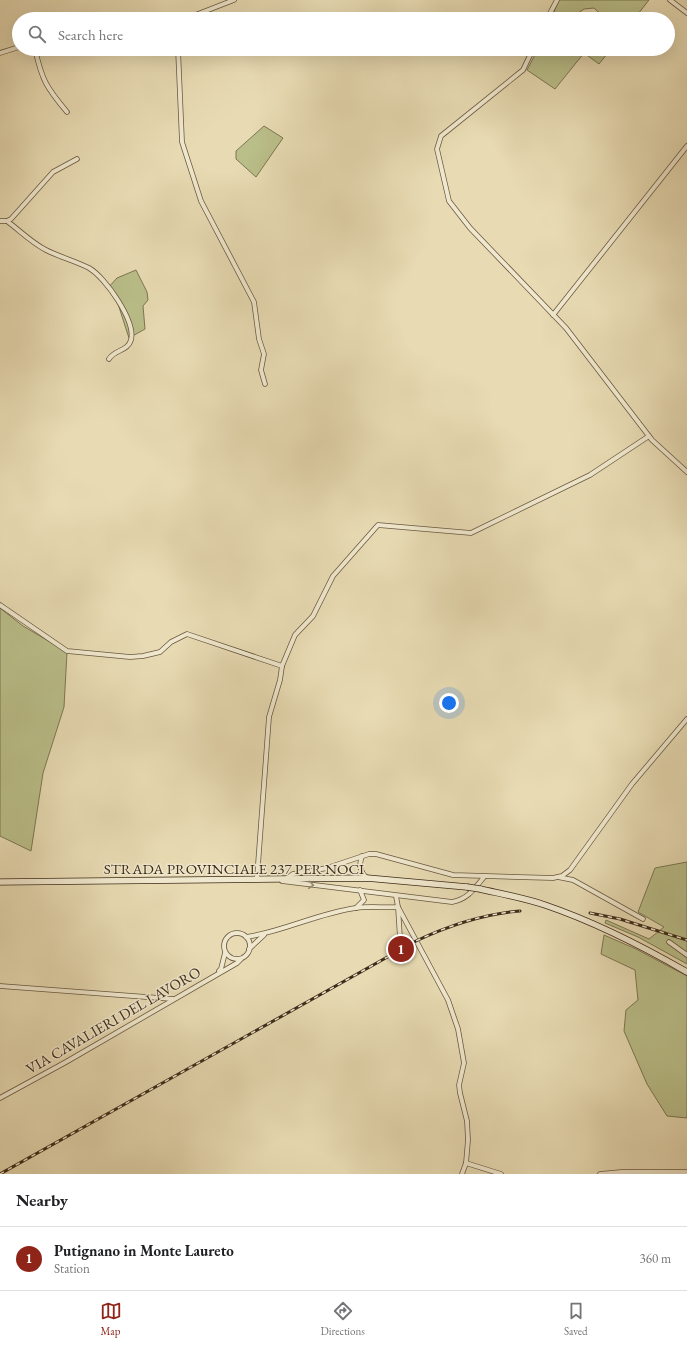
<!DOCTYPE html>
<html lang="en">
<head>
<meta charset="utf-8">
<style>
  body { margin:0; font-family:"EB Garamond",serif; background:#f2f2f2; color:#202124 }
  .you { position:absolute; left:449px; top:703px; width:14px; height:14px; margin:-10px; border:3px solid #fff; border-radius:50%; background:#1a73e8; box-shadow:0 0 0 6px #1a73e833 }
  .badge { display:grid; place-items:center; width:26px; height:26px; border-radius:50%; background:#8f2418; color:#fff; font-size:13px; font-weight:700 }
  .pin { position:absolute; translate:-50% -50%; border:2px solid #fff; box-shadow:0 1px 4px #0006 }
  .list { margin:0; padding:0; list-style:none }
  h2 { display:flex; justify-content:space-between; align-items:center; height:52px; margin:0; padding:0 16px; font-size:17px }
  h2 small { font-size:13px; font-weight:400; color:#757577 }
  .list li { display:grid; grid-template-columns:26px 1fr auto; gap:12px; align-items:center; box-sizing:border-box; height:64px; padding:0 16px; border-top:1px solid #e0e0e0 }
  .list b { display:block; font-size:15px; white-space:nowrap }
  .list p { margin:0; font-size:13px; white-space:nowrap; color:#757577 }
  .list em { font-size:13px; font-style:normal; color:#757577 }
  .icon { flex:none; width:22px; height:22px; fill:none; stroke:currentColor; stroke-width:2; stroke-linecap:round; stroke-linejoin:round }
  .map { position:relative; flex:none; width:687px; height:1174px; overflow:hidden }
  .search { position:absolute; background:#fff; box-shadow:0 4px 16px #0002; left:12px; right:12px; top:12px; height:44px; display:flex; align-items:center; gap:10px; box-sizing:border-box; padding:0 14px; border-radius:22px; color:#757577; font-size:15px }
  .sheet { height:116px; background:#fff }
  nav { display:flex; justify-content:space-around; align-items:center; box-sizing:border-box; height:56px; border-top:1px solid #e0e0e0; background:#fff; font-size:11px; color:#757577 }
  nav a { display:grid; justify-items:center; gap:2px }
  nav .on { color:#8f2418 }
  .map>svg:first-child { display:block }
</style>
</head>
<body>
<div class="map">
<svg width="687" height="1174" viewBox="0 0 687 1174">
  <rect width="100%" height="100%" fill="#e8dbb3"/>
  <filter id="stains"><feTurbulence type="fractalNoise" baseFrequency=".005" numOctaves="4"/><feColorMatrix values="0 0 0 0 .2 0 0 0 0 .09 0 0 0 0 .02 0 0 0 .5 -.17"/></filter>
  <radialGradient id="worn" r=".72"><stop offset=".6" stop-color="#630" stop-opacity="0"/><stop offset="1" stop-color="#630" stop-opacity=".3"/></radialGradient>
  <g fill="#babf8a" stroke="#7c7652">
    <polygon points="559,0 649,0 634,19 606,19 594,8 584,9 569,19 551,19"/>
    <polygon points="538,49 611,49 599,64 584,53 555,89 527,70"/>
    <polygon points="264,126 283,138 256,177 236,159 236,151"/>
    <polygon points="136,270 147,292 148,300 143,306 145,329 129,338 118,304 108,288 117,278"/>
    <polygon points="0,608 23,626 67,652 64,707 43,773 31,851 0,836"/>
    <polygon points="687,862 687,964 638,937 605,923 606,920 649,939 664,927 638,912 655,868"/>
    <polygon points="604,935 636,949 687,976 687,1118 667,1116 647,1084 624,1031 626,1010 638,1000 635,970 601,954"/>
  </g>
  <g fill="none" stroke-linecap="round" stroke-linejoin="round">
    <g stroke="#685840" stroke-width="5.5">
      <g id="street">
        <polyline points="670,0 687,13"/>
        <polyline points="185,19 234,0"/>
        <polyline points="547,19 557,0"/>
        <path d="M35,49C42,80 46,87 67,112"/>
        <polyline points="178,49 182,142 201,201 254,302 259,339 264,354 261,370 265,384"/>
        <polyline points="533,49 523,70 441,136 437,149 449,201 470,228 566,328 652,440 687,472"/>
        <polyline points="0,53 19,47"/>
        <path d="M0,221H7C19,230 32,243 46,250C60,257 75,261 89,268C105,277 136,321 131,340C128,351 114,350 109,359"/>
        <polyline points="7,221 11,219 53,172 77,159"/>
        <polyline points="553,315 687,146"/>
        <polyline points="0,605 67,651 130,657 143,656 160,652 171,642 187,634 282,666"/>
        <path d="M362,856C359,865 359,871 367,878"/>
        <polyline points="558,877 573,880 643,919"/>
        <polyline points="257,878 269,717 280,680 282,666 295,635 313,616 333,576 378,525 471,533 590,475 649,436"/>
        <polyline points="287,878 293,874 327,868 369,854 376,854 453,875 553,878 562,876 570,870 632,784 687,719"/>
        <path d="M282,881L452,902C468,899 474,889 484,877"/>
        <polyline points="396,896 398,907 448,1000 458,1029 464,1063 459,1085 460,1093 467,1121 468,1140 466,1163 462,1174"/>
        <polyline points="356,908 364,900 360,890"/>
        <circle cx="237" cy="946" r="13"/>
        <path d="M246,937C283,932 318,913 356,908C369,906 385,908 398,907L400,938"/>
        <polyline points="669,942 687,955"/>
        <polyline points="249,949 264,935"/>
        <polyline points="219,971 221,969 225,953"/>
        <polyline points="0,986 173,999"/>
        <polyline points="0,1098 66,1062 237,963 241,959"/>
        <polyline points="466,1163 501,1174"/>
        <polyline points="600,1174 622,1172 687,1172"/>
      </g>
    </g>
    <g stroke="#3d2c19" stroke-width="7">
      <g id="secondary">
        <polyline points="0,882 367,878 467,887"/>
        <path d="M480,889C502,894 524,898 545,905C595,922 642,946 687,972"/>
      </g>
    </g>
    <use href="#street" stroke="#f0e8ce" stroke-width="4"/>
    <use href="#secondary" stroke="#f0e8ce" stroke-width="5.5"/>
    <g stroke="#3d2c19" stroke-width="3">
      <g id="rail">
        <polyline points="590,913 620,919 687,940"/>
        <path d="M0,1174L416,941C450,925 483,914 520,911"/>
      </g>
    </g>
    <use href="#rail" stroke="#f0e8ce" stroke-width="1.5" stroke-dasharray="4.5" stroke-linecap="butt"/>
    <g stroke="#3d2c19" stroke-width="7" stroke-linecap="butt">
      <polyline id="secondary-bridge" points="467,887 480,889"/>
    </g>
    <use href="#secondary-bridge" stroke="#f0e8ce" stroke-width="5.5"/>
  </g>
  <defs><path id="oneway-chevron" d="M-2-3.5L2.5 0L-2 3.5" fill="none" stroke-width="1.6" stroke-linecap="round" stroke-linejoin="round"/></defs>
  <use stroke="#968a74" href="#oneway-chevron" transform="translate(311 885) rotate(7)"/>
  <g text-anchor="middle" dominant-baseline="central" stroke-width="3" stroke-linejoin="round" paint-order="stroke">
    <g font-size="15" fill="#3d2c19" stroke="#f0e8ce">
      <text x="234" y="868">STRADA PROVINCIALE 237 PER NOCI</text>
      <text transform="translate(113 1020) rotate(-30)">VIA CAVALIERI DEL LAVORO</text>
    </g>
  </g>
  <rect width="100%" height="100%" filter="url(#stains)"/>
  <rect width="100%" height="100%" fill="url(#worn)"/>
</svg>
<div class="you"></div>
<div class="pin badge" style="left:401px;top:949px">1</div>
<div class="search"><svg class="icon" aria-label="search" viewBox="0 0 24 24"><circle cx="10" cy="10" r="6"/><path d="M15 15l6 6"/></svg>Search here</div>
</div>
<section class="sheet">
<h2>Nearby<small></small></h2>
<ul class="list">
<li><span class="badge">1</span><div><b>Putignano in Monte Laureto</b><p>Station</p></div><em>360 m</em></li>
</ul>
</section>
<nav>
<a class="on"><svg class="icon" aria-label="map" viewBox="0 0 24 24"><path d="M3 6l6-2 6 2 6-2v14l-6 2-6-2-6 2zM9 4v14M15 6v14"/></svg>Map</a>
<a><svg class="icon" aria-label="directions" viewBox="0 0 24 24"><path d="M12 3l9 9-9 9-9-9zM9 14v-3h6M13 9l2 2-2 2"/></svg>Directions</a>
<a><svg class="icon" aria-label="saved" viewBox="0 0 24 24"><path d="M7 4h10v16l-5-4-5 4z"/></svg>Saved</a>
</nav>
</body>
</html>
